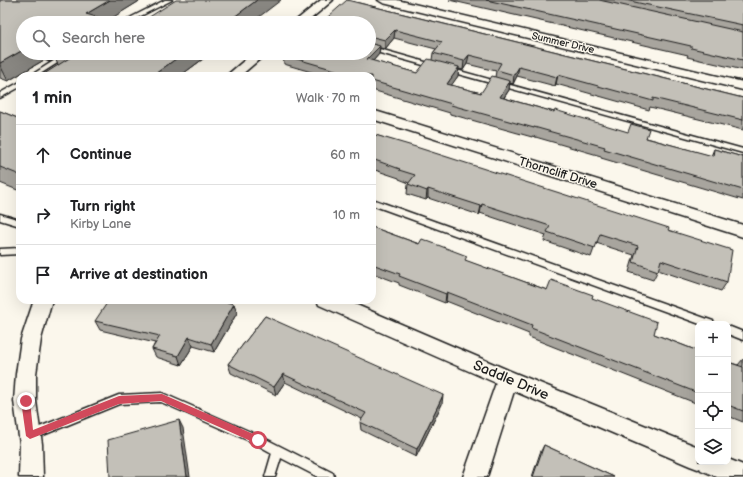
<!DOCTYPE html>
<html lang="en">
<head>
<meta charset="utf-8">
<style>
  body { margin:0; font-family:"Balsamiq Sans",sans-serif; background:#f6f6f6; color:#202124 }
  .controls { position:absolute; right:12px; bottom:12px; display:grid; overflow:hidden; border-radius:8px; box-shadow:0 4px 16px #0002 }
  .controls button { width:36px; height:36px; display:grid; place-items:center; padding:0; border:0; border-bottom:1px solid #e0e0e0; background:#fff; color:#202124; font:20px sans-serif }
  .stop { position:absolute; width:12px; height:12px; margin:-9px; border:3px solid #d1495b; border-radius:50%; background:#fff }
  .stop.end { background:#d1495b; border-color:#fff; box-shadow:0 1px 4px #0008 }
  .list { margin:0; padding:0; list-style:none }
  h2 { display:flex; justify-content:space-between; align-items:center; height:52px; margin:0; padding:0 16px; font-size:17px }
  h2 small { font-size:13px; font-weight:400; color:#757577 }
  .list li { display:grid; grid-template-columns:26px 1fr auto; gap:12px; align-items:center; box-sizing:border-box; height:60px; padding:0 16px; border-top:1px solid #e0e0e0 }
  .list b { display:block; font-size:15px; white-space:nowrap }
  .list p { margin:0; font-size:13px; white-space:nowrap; color:#757577 }
  .list em { font-size:13px; font-style:normal; color:#757577 }
  .icon { flex:none; width:22px; height:22px; fill:none; stroke:currentColor; stroke-width:2; stroke-linecap:round; stroke-linejoin:round }
  .map { position:relative; flex:none; width:743px; height:477px; overflow:hidden }
  .search { position:absolute; background:#fff; box-shadow:0 4px 16px #0002; left:16px; top:16px; width:360px; height:44px; display:flex; align-items:center; gap:10px; box-sizing:border-box; padding:0 14px; border-radius:22px; color:#757577; font-size:15px }
  .panel { position:absolute; background:#fff; box-shadow:0 4px 16px #0002; left:16px; top:72px; width:360px; height:232px; border-radius:12px }
  .map>svg:first-child { display:block }
</style>
</head>
<body>
<div class="map">
<svg width="743" height="477" viewBox="0 0 743 477">
  <rect width="100%" height="100%" fill="#fbf7ec"/>
  <filter id="ink" filterUnits="userSpaceOnUse"><feTurbulence type="fractalNoise" baseFrequency=".025" numOctaves="2"/><feDisplacementMap in="SourceGraphic" scale="8" xChannelSelector="R" yChannelSelector="G"/><feConvolveMatrix kernelMatrix="1 2 1 2 8 2 1 2 1" color-interpolation-filters="sRGB"/></filter>
  <g filter="url(#ink)">
    <g fill="none" stroke-linecap="round" stroke-linejoin="round">
      <g stroke="#1c1c1c" stroke-width="3">
        <g id="lane">
          <polygon points="165,0 172,0 127,23 120,23"/>
          <polygon points="369,46 436,65 437,66 434,68 369,50"/>
          <polygon points="66,53 73,53 37,76 30,76"/>
          <polygon points="449,68 743,149 743,153 447,71 447,69"/>
          <polygon points="20,82 20,87 0,98 0,93"/>
          <polygon points="372,199 713,321 715,324 700,324 372,205"/>
          <polygon points="0,214 20,220 20,226 0,220"/>
          <polygon points="20,248 20,254 0,255 0,249"/>
          <polygon points="728,326 743,332 743,340 728,334"/>
          <polygon points="162,393 262,437 333,473 334,477 318,477 281,458 275,477 265,477 272,453 254,443 161,402 119,404 31,440 27,438 26,435 27,432 119,395"/>
        </g>
      </g>
      <g stroke="#1c1c1c" stroke-width="3">
        <g id="street">
          <polygon points="321,0 333,0 306,23 293,23"/>
          <polygon points="378,0 397,0 743,82 743,90 383,3"/>
          <polygon points="253,53 267,53 240,76 226,76"/>
          <polygon points="372,110 743,225 743,237 372,119"/>
          <polygon points="34,300 52,300 41,339 36,374 36,401 42,444 43,477 19,477 20,444 14,401 16,374 21,339"/>
          <polygon points="317,300 345,300 515,373 698,447 698,462 728,462 728,459 743,465 743,477 717,477 701,470 700,468 698,469 690,466 514,391 487,477 463,477 496,383 319,305"/>
        </g>
      </g>
      <use href="#lane" fill="#fbf7ec" fill-rule="evenodd"/>
      <use href="#street" fill="#fbf7ec" fill-rule="evenodd"/>
    </g>
    <g fill="#a8a59e" stroke="#1c1c1c" fill-rule="evenodd">
      <polygon points="0,0 141,0 108,20 23,23 23,53 211,53 180,76 41,76 59,65 58,65 55,58 49,62 44,60 8,81 0,78"/>
      <path d="M347,0L743,98V130L650,107L649,110L556,84L555,86L517,76L513,84L510,83L509,90L504,98L711,156L714,149L743,157V200L601,158V156L532,136V137L450,114V113L372,90V76H325L284,64L283,55L369,53V23ZM394,38L436,49L433,53L432,60L417,73L373,61L379,54L380,48L385,49ZM467,64L496,71L495,77L481,93L451,85L458,76L459,69L463,70Z"/>
      <polygon points="449,0 743,0 743,70 687,57 688,55"/>
      <polygon points="0,111 20,119 20,191 0,183"/>
      <polygon points="372,134 668,230 727,282 721,291 658,270 653,280 629,272 634,255 596,243 591,257 544,241 546,235 480,213 479,215 428,198 426,200 407,194 408,184 409,183 399,179 399,178 372,169"/>
      <polygon points="372,227 547,290 592,298 654,334 698,351 698,404 529,337 529,334 446,301 445,303 399,285 399,283 372,273"/>
      <polygon points="234,304 237,313 214,352 193,346 181,365 156,357 152,349 155,343 100,330 95,321"/>
      <polygon points="265,316 442,404 416,457 361,430 360,422 362,419 285,382 276,395 231,373 228,364"/>
      <polygon points="743,359 743,422 728,416 728,362 738,365"/>
      <polygon points="544,445 614,477 532,477 540,453"/>
    </g>
    <g fill="#888681" stroke="#1c1c1c">
      <polygon points="110,0 141,0 104,23 86,14"/>
      <polygon points="257,0 281,0 251,23 226,23"/>
      <polygon points="395,30 394,38 385,49 385,40"/>
      <polygon points="380,46 379,54 367,68 367,59"/>
      <polygon points="23,50 23,53 41,53 44,60 8,81 0,65 0,63"/>
      <polygon points="46,53 53,53 55,58 49,62"/>
      <polygon points="184,53 211,53 180,76 152,76"/>
      <polygon points="469,55 467,64 463,70 464,61"/>
      <polygon points="459,67 458,76 446,93 447,84"/>
      <polygon points="519,67 517,76 513,84 514,75"/>
      <polygon points="558,75 556,84 555,86 557,77"/>
      <polygon points="510,81 509,90 498,106 500,97"/>
      <polygon points="428,189 428,198 426,200 427,191"/>
      <polygon points="482,204 480,213 479,215 481,206"/>
      <polygon points="447,292 446,301 445,303 446,294"/>
      <polygon points="234,304 237,313 214,352 211,344"/>
      <polygon points="189,337 193,346 181,365 178,356"/>
      <polygon points="283,374 285,382 276,395 274,387"/>
      <polygon points="443,395 442,404 416,457 417,449"/>
      <polygon points="179,420 183,428 190,477 187,477"/>
    </g>
    <g fill="#c3c0b8" stroke="#1c1c1c">
      <polygon points="0,0 110,0 86,14 117,23 23,23 23,50 0,63"/>
      <polygon points="176,0 257,0 226,23 140,23"/>
      <polygon points="347,0 743,98 743,120 653,98 653,101 558,75 557,77 519,67 514,75 497,70 501,63 469,55 464,61 433,53 442,42 395,30 385,40 369,36 369,23 321,23"/>
      <polygon points="486,0 599,0 743,32 743,60 691,48 691,46"/>
      <polygon points="625,0 743,0 743,25"/>
      <polygon points="369,43 380,46 367,59 417,73 428,59 459,67 447,84 481,93 492,76 510,81 500,97 554,112 555,110 628,132 631,124 649,129 646,138 713,156 714,149 743,157 743,190 604,149 605,147 534,127 534,128 451,105 452,104 372,81 372,76 356,76 283,55 286,53 369,53"/>
      <polygon points="67,53 184,53 152,76 41,76 74,55"/>
      <polygon points="0,111 20,119 20,175 0,167"/>
      <polygon points="372,134 416,147 669,228 668,230 732,250 727,282 661,260 658,271 633,262 638,246 600,234 595,248 547,232 550,226 482,204 481,206 428,189 427,191 408,184 415,175 399,170 400,169 372,159"/>
      <polygon points="372,227 419,244 422,239 467,256 465,260 547,290 551,280 593,295 592,298 657,322 654,334 698,351 698,393 531,328 532,325 447,292 446,294 399,276 400,274 372,264"/>
      <polygon points="109,300 219,300 234,304 211,344 189,337 178,356 152,349 160,336 95,321"/>
      <polygon points="265,316 443,395 417,449 360,422 366,413 283,374 274,387 228,364"/>
      <polygon points="728,362 743,367 743,411 728,405"/>
      <polygon points="179,420 187,477 110,477 108,440"/>
      <polygon points="544,445 614,477 533,477"/>
    </g>
  </g>
  <polygon fill="#d1495b" points="162,394 260,437 262,440 260,443 255,443 161,401 119,404 30,439 26,436 21,401 26,398 30,401 33,430 119,396"/>
  <g text-anchor="middle" dominant-baseline="central" stroke-width="3" stroke-linejoin="round" paint-order="stroke">
    <g font-size="10" fill="#1c1c1c" stroke="#fbf7ec">
      <text transform="translate(563 43) rotate(13)">Summer Drive</text>
    </g>
    <g font-size="12" fill="#1c1c1c" stroke="#fbf7ec">
      <text transform="translate(558 173) rotate(17)">Thorncliff Drive</text>
    </g>
    <g font-size="14" fill="#1c1c1c" stroke="#fbf7ec">
      <text transform="translate(511 380) rotate(23)">Saddle Drive</text>
    </g>
  </g>
</svg>
<div class="controls">
<button>+</button>
<button>−</button>
<button><svg class="icon" aria-label="locate" viewBox="0 0 24 24"><circle cx="12" cy="12" r="6"/><path d="M12 2v4M12 18v4M2 12h4M18 12h4"/></svg></button>
<button><svg class="icon" aria-label="layers" viewBox="0 0 24 24"><path d="M12 4l9 5-9 5-9-5zM3 14l9 5 9-5"/></svg></button>
</div>
<div class="stop" style="left:258px;top:440px"></div>
<div class="stop end" style="left:26px;top:401px"></div>
<div class="search"><svg class="icon" aria-label="search" viewBox="0 0 24 24"><circle cx="10" cy="10" r="6"/><path d="M15 15l6 6"/></svg>Search here</div>
<section class="panel">
<h2>1 min<small>Walk · 70 m</small></h2>
<ul class="list">
<li><svg class="icon" aria-label="ahead" viewBox="0 0 24 24"><path d="M12 20V5M6 11l6-6 6 6"/></svg><div><b>Continue</b></div><em>60 m</em></li>
<li><svg class="icon" aria-label="right" viewBox="0 0 24 24"><path d="M7 20v-9h11M14 6l5 5-5 5"/></svg><div><b>Turn right</b><p>Kirby Lane</p></div><em>10 m</em></li>
<li><svg class="icon" aria-label="arrive" viewBox="0 0 24 24"><path d="M6 21V4h12l-3 4 3 4H6"/></svg><div><b>Arrive at destination</b></div></li>
</ul>
</section>
</div>
</body>
</html>
